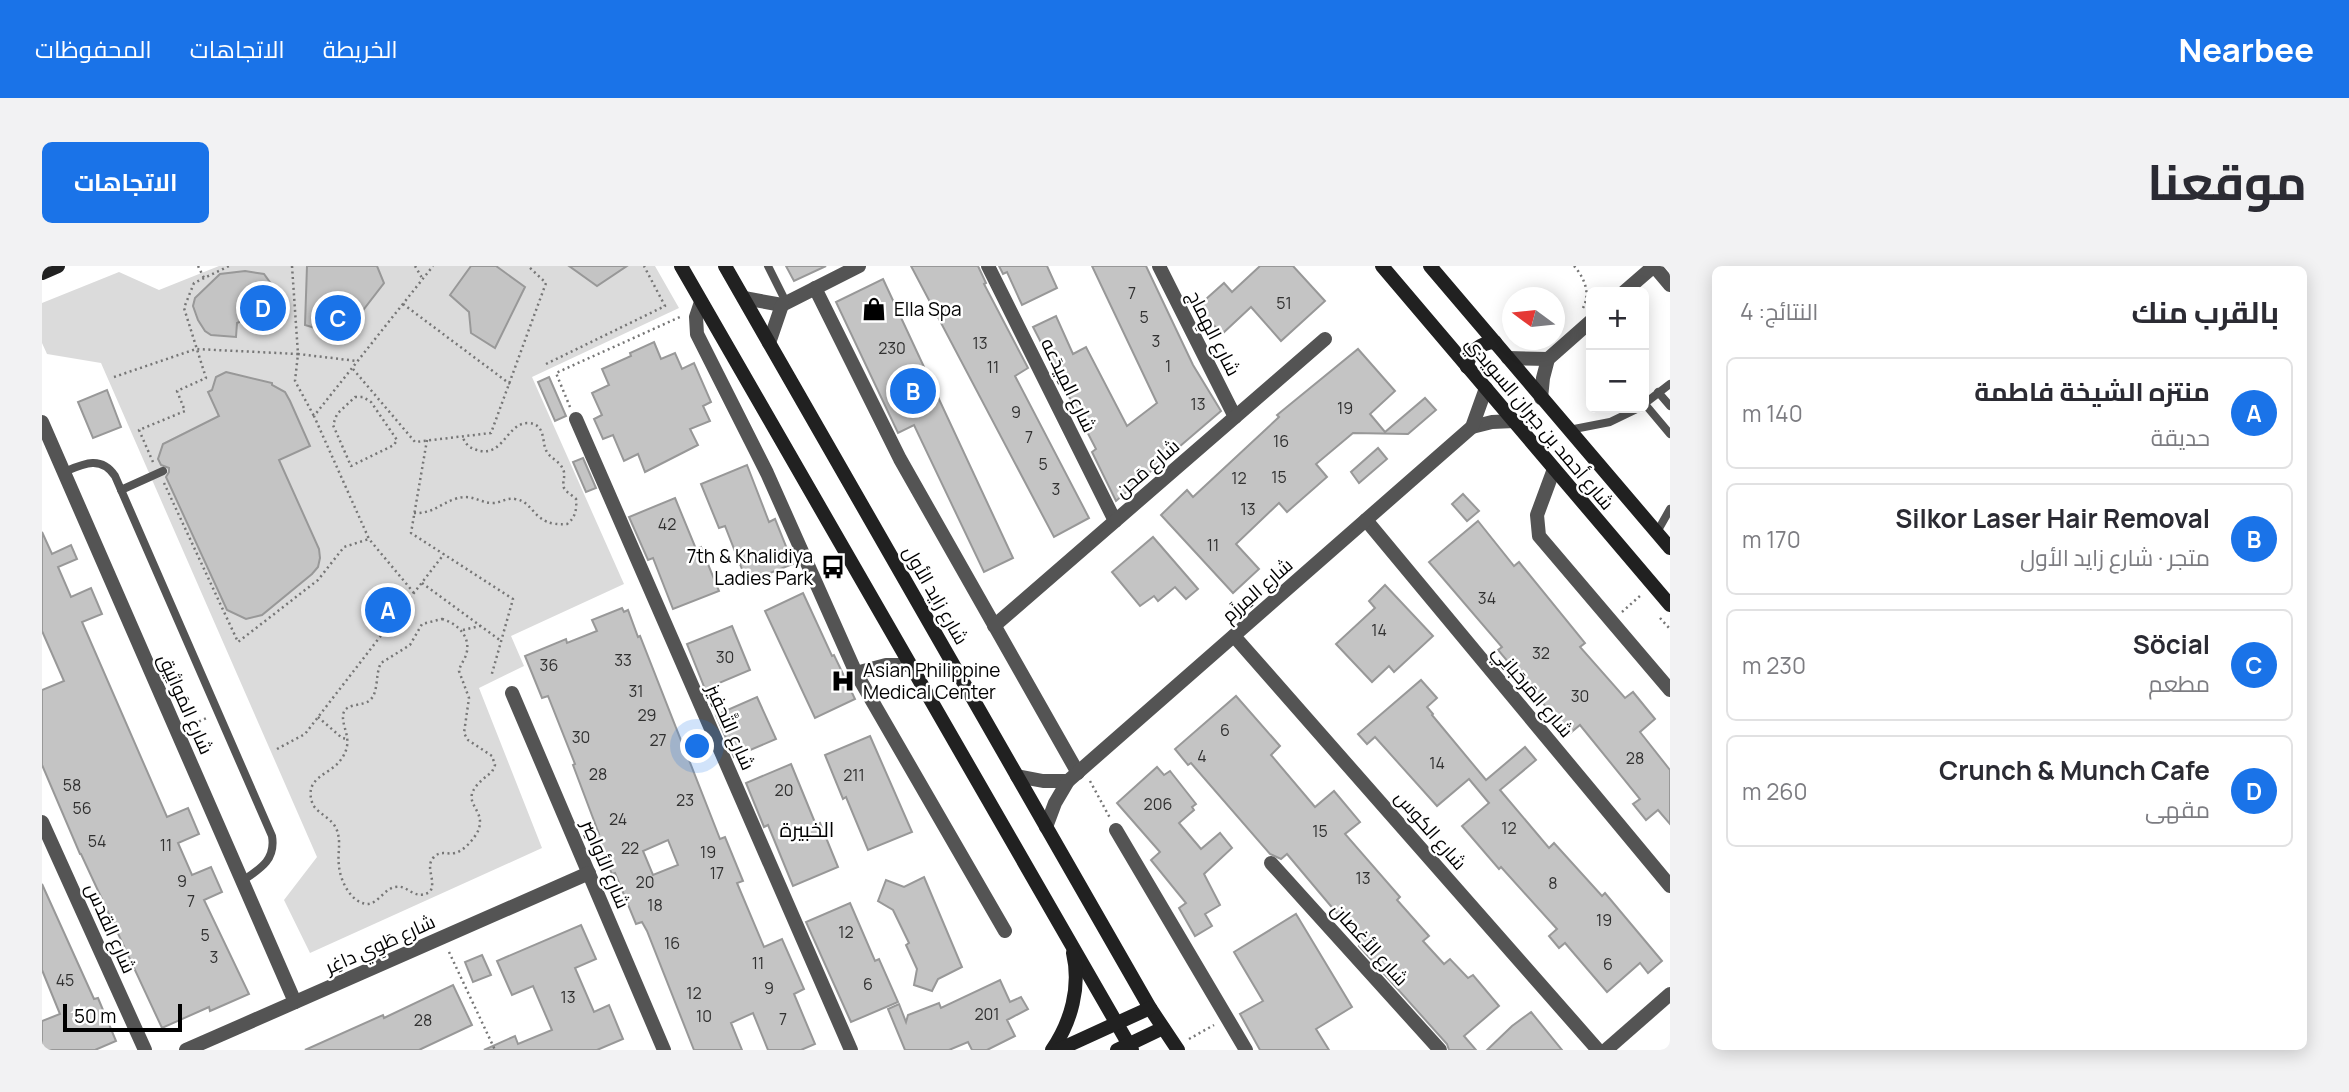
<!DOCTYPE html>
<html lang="ar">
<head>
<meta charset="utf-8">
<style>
  body { margin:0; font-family:Manrope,Cairo,sans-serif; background:#f2f2f3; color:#2b2b33; direction:rtl }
  .controls { position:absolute; right:21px; top:21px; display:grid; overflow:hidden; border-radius:10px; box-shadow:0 4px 18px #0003 }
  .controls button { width:63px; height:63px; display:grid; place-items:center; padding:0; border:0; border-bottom:2px solid #e1e1e2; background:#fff; color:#2b2b33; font:35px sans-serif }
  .compass { position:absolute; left:1460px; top:21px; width:63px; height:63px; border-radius:50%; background:#fff; box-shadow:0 4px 18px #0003; rotate:285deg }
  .scale { position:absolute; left:21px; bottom:18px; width:119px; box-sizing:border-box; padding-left:7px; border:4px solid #000; border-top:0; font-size:19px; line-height:24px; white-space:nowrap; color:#000; -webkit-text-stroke:5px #fff; paint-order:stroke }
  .you { position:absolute; left:656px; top:481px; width:24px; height:24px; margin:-18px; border:5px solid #fff; border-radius:50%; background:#1a73e8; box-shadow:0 0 0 10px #1a73e833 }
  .badge { display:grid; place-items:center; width:46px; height:46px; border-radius:50%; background:#1a73e8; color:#fff; font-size:23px; font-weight:700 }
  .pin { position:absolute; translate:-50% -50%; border:4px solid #fff; box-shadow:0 2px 7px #0006 }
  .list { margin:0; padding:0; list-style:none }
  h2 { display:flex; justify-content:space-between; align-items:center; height:91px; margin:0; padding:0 28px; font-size:30px }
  h2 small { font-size:23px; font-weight:400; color:#7c7c81 }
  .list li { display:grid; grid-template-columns:46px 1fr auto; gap:21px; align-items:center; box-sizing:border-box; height:112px; margin:0 14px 14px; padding:0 14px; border:2px solid #e1e1e2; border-radius:10px }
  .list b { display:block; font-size:26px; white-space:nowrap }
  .list p { margin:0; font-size:23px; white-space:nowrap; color:#7c7c81 }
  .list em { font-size:23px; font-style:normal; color:#7c7c81 }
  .map { position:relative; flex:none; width:1628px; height:784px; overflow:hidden; direction:ltr; border-radius:10px }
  header { display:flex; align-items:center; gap:42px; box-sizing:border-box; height:98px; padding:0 35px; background:#1a73e8; color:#fff }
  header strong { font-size:33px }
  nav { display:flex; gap:38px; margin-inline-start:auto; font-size:24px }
  .intro { display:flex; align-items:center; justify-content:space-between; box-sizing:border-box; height:168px; padding:0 42px }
  h1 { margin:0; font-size:49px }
  .button { padding:18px 32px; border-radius:10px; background:#1a73e8; color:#fff; font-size:24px; font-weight:700 }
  main { display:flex; gap:42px; padding:0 42px }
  aside { flex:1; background:#fff; border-radius:10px; box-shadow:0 4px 18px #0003 }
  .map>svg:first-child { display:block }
</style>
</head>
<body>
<header>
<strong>Nearbee</strong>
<nav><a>الخريطة</a><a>الاتجاهات</a><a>المحفوظات</a></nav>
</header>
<div class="intro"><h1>موقعنا</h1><a class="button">الاتجاهات</a></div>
<main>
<aside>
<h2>بالقرب منك<small>النتائج: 4</small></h2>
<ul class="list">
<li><span class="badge">A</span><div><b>منتزه الشيخة فاطمة</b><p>حديقة</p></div><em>140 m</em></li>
<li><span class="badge">B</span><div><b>Silkor Laser Hair Removal</b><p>متجر · شارع زايد الأول</p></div><em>170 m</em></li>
<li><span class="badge">C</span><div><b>Söcial</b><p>مطعم</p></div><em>230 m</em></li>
<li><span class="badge">D</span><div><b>Crunch &amp; Munch Cafe</b><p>مقهى</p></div><em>260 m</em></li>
</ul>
</aside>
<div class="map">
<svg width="1628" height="784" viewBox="0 0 1628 784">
  <rect width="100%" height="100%" fill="#fff"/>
  <polygon fill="#dbdbdb" points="177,0 613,0 637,42 490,111 582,318 469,370 482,400 437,422 500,582 268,687 242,634 275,591 59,97 5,88 0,77 0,37 77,6 117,24"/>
  <g fill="#c4c4c4" stroke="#989898" stroke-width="2" fill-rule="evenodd">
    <polygon points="265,0 335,0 342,17 315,52 298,66 273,62 263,59"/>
    <polygon points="429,0 454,0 483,21 453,82 429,67 427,46 408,29"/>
    <polygon points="527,0 585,0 555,20"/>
    <polygon points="744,0 784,0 752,15"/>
    <polygon points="869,0 936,0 944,17 942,18 986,102 973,110 1047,252 1012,271"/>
    <polygon points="957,0 1005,0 1015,22 980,39 965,6 961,8"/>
    <polygon points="1050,0 1104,0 1151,99 1179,145 1074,235 1050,186 1054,183 991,61 1014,50 1031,88 1044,81 1085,160 1115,137"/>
    <polygon points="1218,0 1251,0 1283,35 1239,75 1209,41 1180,68 1155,41 1182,17 1190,26"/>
    <polygon points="203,5 222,8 232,22 237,40 234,48 229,54 219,47 195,57 194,71 169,69 163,65 156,54 151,40 153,32 178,8"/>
    <polygon points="841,13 971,292 942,306 872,159 856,167 794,36"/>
    <polygon points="612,76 619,93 633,87 640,103 652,97 669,136 661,140 668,155 648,163 656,179 603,206 596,188 582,195 571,169 561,173 552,153 560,149 550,127 567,119 560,103 589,90 588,87"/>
    <polygon points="1316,83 1353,125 1328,148 1343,166 1383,132 1394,144 1366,168 1311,167 1274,198 1285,211 1245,246 1237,237 1194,278 1217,303 1191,327 1119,249 1145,224 1151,231 1237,151 1235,149"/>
    <polygon points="184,106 230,117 230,119 243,126 248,135 268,180 237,194 277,283 278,292 276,301 270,308 220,349 204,353 185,344 124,211 127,206 127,202 119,199 116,193 121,178 177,150 166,126 170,124 174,111"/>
    <polygon points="507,111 524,150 513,155 496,116"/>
    <polygon points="65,124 79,161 51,172 36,136"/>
    <polygon points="1336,182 1345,193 1317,217 1309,206"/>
    <polygon points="541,192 554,222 544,226 531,196"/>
    <polygon points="705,199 727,256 733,253 751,298 705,316 683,260 677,262 659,218"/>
    <polygon points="1421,228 1437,245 1425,255 1410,238"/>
    <polygon points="633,232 654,283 659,281 677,325 631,343 611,292 606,294 587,251"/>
    <polygon points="1436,255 1472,300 1477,296 1543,377 1538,381 1583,432 1591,426 1613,453 1598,466 1628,504 1628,558 1616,544 1604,554 1591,538 1598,533 1538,459 1527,468 1456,384 1460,381 1387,296"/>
    <polygon points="0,266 10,288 29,279 35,293 16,301 29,331 49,322 60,348 40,356 125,551 146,542 157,568 136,577 150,609 169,601 180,626 162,634 207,728 168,745 167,741 120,762 39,588 38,588 0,499 0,424 22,415 0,365"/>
    <polygon points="1111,271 1156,323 1144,333 1133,321 1116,335 1112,330 1098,340 1070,306"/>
    <polygon points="1343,319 1391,370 1352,406 1347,400 1330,416 1294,378 1333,342 1327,335"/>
    <polygon points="761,327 790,390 792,389 813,433 773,452 723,345"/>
    <path d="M580,342L582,346L586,344L596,371L598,370L642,482L647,481L651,492L647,494L678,573L683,571L701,615L695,617L722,681L740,673L762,723L752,728L773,778L759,784H726L711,747L689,757L700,784H652L605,665L600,656L594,658L573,607L570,608L553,569L557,568L531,499L533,498L506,430L500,432L483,390L524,373L525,377L555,365L550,354ZM626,574L636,599L611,609L601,585Z"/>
    <polygon points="690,360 708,404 663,423 645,378"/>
    <polygon points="1379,414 1395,432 1385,441 1391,448 1390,449 1444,514 1483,481 1494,494 1458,524 1507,582 1512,577 1560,630 1563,627 1620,695 1606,707 1598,697 1565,726 1523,677 1517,682 1507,670 1515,663 1459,601 1457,603 1420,560 1447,537 1427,513 1395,540 1333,471 1325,478 1316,468"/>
    <polygon points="1194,430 1238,480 1229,489 1273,541 1292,525 1318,556 1303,568 1358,631 1355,634 1387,670 1381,675 1402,698 1408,693 1426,712 1431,709 1457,740 1422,770 1434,784 1407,784 1405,778 1317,680 1320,677 1245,588 1239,593 1228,588 1149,497 1146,499 1133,483"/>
    <polygon points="715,431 734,473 692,491 674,449"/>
    <polygon points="828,470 870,566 826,584 804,531 801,533 783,489"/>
    <polygon points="749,498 774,559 778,557 796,601 751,620 726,559 722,561 704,517"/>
    <polygon points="1115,501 1122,509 1128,505 1154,538 1150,541 1152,544 1137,557 1159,583 1178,567 1190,582 1162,608 1178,639 1163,648 1170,660 1153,670 1137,642 1144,637 1109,594 1118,586 1075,537"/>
    <polygon points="882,611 920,701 896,713 890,725 872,719 875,703 864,679 867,677 851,644 836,635 844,614 862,621"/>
    <polygon points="0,618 52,733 56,732 74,775 53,784 0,784 0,755 18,748 0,704"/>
    <polygon points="808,637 833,695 837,693 856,736 809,756 764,656"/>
    <polygon points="1254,648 1310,741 1274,763 1287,784 1218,784 1198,748 1221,735 1192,686"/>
    <polygon points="539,659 554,693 533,702 552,746 567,739 581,773 555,784 442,784 473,770 476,778 510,764 491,720 470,729 455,695"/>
    <polygon points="440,689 449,709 431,716 423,696"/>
    <polygon points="958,714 968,736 979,731 986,743 965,754 973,770 945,784 930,784 926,776 907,784 863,784 846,743 857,738 864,756 866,749 897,737 899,742"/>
    <polygon points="411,719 430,759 377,784 263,784 341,749 342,752"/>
    <polygon points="1489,746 1520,784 1445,784 1470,760"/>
  </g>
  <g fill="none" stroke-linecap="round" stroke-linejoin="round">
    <g stroke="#767676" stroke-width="2.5" stroke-dasharray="2 3.5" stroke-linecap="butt">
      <polyline points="156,0 162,12"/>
      <polyline points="250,0 256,88 315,95"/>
      <polyline points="373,0 380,12"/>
      <path d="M1532,0C1542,11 1549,27 1541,42"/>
      <polyline points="361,38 468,118"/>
      <polyline points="504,98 623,40 602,0"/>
      <polyline points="311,103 373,176 449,167 504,17 486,0"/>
      <polyline points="72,111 154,83 256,88 253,115 272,150"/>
      <polygon points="313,131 321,131 329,136 355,174 352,179 309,200 291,159 295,148"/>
      <polyline points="528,141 514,107 638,51"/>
      <polyline points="385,174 369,267 471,333 449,411"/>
      <polyline points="111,196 97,164 143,145 135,125 164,112 142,42 152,17 187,0"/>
      <polyline points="122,217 196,376 276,314 302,281 327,273"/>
      <path d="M372,247C390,248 398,238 413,233C430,227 437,237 451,237C459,237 465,231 473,233C494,236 490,261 525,258C533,252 535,244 534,233C530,229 525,227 522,222C520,217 523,212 522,206C519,195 510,194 505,186C499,177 505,158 486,157C462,157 461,200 426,180L420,171"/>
      <polyline points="380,317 459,375"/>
      <polyline points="372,327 327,273 272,150 391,0"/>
      <polyline points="1580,346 1599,329"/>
      <polyline points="1618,352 1628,363"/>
      <path d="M400,353C415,357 430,371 424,389C422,395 418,399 417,405L427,432L422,467L426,474L450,490L453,499L450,506C407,537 447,539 436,565C432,573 422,585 413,587C405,589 399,584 392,591C382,601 395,614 388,626C370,635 367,618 353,621C342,623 336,638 325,638C309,637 298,614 297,600C295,587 300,575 294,562C289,552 277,548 271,539C260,510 289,510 300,492C312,474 300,463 301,449C303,436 321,441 328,434C337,426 333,408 339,397L368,379L380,358Z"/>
      <polyline points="421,364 438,360"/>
      <polyline points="276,451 300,472 306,473"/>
      <polyline points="147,460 167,451"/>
      <polyline points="235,483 263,468 402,288"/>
      <polyline points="1048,515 1068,552"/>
      <polyline points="407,686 453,784"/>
      <polyline points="1147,773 1172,759"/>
    </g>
    <g stroke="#545454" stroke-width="8">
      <polyline points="726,0 744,36"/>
      <polyline points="1616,126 1628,140"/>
      <polyline points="1602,137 1628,168"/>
      <polyline points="1602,138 1628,118"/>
      <polyline points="1527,164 1568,156 1597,142"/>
      <path d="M22,206C41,198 59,189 73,210L230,570C234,594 218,603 200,615"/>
      <polyline points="79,224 121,205"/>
      <polyline points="1615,266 1628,243"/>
    </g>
    <g stroke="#545454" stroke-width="14">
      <polyline points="946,0 1073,255"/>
      <polyline points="1117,0 1193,151"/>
      <polyline points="773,22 858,193 1036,507"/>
      <polyline points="1582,26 1612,0 1628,19"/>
      <polyline points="702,32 740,39 817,0"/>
      <polyline points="659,36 654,51 655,68 725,207 814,407 963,665"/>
      <polyline points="727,77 740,39"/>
      <polyline points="1466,92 1506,93"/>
      <polyline points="1499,132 1501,112 1506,93 1549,55"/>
      <polyline points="534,153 809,784"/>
      <polyline points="0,156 253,736"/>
      <polyline points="1430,161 1450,156 1472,155"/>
      <polyline points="1512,203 1495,249 1497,270 1628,424"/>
      <polyline points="1324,254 1628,620"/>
      <polyline points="952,360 1283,73"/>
      <polyline points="1192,370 1556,784"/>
      <polyline points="814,407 844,399 867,399"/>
      <polyline points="470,427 622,784"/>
      <polyline points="975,510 1001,515 1026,515"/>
      <polyline points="0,556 103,784"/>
      <polyline points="1004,561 1013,537 1026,515 1430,161 1444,122"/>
      <polyline points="1074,564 1204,784"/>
      <polyline points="1229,597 1398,784"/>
      <polyline points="144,784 547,607"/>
      <polyline points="1564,784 1628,728"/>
    </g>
    <g stroke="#212121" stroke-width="14">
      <polyline points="639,0 1090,784"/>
      <polyline points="683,0 1108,742 1136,784"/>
      <polyline points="1340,0 1628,339"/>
      <polyline points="1388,0 1628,282"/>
      <polyline points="0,7 16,0"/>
      <path d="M1425,101C1427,86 1437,77 1453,76"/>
      <path d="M1010,784C1029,756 1039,721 1031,687"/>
      <polyline points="1016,784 1108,742"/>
      <polyline points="1075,784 1121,762"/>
    </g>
  </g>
  <defs>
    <g id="shop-bare" transform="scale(1.89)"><path d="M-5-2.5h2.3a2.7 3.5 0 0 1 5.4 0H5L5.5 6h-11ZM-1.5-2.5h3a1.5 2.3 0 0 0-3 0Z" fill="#000" stroke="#fff" stroke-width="2.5" paint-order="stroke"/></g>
    <g id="bus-bare" transform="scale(1.89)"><path d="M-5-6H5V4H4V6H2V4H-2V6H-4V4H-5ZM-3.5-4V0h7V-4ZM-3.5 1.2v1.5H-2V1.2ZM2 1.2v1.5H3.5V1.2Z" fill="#000" stroke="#fff" stroke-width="2.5" paint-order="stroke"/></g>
    <g id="hospital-bare" transform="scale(1.89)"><path d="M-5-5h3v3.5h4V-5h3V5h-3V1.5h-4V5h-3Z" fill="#000" stroke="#fff" stroke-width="2.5" paint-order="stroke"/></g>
  </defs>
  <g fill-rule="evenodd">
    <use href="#shop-bare" x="832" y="43"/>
    <use href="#bus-bare" x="791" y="301"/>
    <use href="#hospital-bare" x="801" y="415"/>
  </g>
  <g text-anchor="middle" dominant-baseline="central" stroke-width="5" stroke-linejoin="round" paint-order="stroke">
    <g font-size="16" fill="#313131">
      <text x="1090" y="27">7</text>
      <text x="1242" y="37">51</text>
      <text x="1102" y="51">5</text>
      <text x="1114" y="75">3</text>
      <text x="938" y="77">13</text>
      <text x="850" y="82">230</text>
      <text x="1126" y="100">1</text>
      <text x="951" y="101">11</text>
      <text x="1156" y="138">13</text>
      <text x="1303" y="142">19</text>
      <text x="974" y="146">9</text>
      <text x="987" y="171">7</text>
      <text x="1239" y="175">16</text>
      <text x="1001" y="198">5</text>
      <text x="1237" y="211">15</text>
      <text x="1197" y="212">12</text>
      <text x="1014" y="223">3</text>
      <text x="1206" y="243">13</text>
      <text x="625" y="258">42</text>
      <text x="1171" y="279">11</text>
      <text x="1445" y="332">34</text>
      <text x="1337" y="364">14</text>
      <text x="1499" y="387">32</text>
      <text x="683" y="391">30</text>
      <text x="581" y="394">33</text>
      <text x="507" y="399">36</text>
      <text x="594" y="425">31</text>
      <text x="1538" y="430">30</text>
      <text x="605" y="449">29</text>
      <text x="1183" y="464">6</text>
      <text x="539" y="471">30</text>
      <text x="616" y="474">27</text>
      <text x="1160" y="490">4</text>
      <text x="1593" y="492">28</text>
      <text x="1395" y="497">14</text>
      <text x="556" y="508">28</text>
      <text x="812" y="509">211</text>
      <text x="30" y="519">58</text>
      <text x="742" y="524">20</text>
      <text x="643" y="534">23</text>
      <text x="1116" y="538">206</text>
      <text x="40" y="542">56</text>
      <text x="576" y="553">24</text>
      <text x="1467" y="562">12</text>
      <text x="1278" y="565">15</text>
      <text x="55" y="575">54</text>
      <text x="124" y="579">11</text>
      <text x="588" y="582">22</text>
      <text x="666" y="586">19</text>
      <text x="675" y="607">17</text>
      <text x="1321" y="612">13</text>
      <text x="140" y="615">9</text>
      <text x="603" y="616">20</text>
      <text x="1511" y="617">8</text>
      <text x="149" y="635">7</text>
      <text x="613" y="639">18</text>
      <text x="1562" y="654">19</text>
      <text x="804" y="666">12</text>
      <text x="163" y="669">5</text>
      <text x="630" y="677">16</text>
      <text x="172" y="691">3</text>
      <text x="716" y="697">11</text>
      <text x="1566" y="698">6</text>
      <text x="23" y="714">45</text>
      <text x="826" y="718">6</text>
      <text x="727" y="722">9</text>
      <text x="652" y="727">12</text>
      <text x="526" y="731">13</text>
      <text x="945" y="748">201</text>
      <text x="662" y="750">10</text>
      <text x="741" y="753">7</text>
      <text x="381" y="754">28</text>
    </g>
    <g font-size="19" fill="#000" stroke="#fff" text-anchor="start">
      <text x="852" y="43">Ella Spa</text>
      <text x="771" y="290" text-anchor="end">7th &amp; Khalidiya<tspan x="771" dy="22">Ladies Park</tspan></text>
      <text x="821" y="404">Asian Philippine<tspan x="821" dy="22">Medical Center</tspan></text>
    </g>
    <g font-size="19" fill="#000" stroke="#fff">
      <text transform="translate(1172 67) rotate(63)">شارع الهِماج</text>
      <text transform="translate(1027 119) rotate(64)">شارع المِيدَعه</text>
      <text transform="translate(1498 157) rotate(50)">شارع أحمد بن جبران السويدي</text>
      <text transform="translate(1105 202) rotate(-41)">شارع مَحن</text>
      <text transform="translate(1215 324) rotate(-41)">شارع المِرزَم</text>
      <text transform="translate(894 329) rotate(60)">شارع زايد الأول</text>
      <text transform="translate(1491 425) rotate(50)">شارع المَرحَبانِي</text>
      <text transform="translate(144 438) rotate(66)">شارع المَواثِيق</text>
      <text transform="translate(689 461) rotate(66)">شارع التَّحفِيز</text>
      <text transform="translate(1389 564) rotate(49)">شارع الكوس</text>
      <text transform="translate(564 598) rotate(67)">شارع الأواصِر</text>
      <text transform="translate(69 662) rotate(66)">شارع القدس</text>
      <text transform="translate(338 678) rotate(-24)">شارع طَوِي داغِر</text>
      <text transform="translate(1328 678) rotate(48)">شارع الأغصان</text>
    </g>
    <g font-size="21" fill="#000" stroke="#fff">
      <text x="765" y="563">الخبيرة</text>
    </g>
  </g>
</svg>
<div class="controls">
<button>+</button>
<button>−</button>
</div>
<svg class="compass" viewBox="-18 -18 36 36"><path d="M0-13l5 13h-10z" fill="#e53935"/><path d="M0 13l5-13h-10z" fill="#7c7c81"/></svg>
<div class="scale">50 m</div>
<div class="you"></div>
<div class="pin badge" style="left:346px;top:344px">A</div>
<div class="pin badge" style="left:871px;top:125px">B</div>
<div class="pin badge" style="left:296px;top:52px">C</div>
<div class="pin badge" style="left:221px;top:42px">D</div>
</div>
</main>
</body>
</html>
